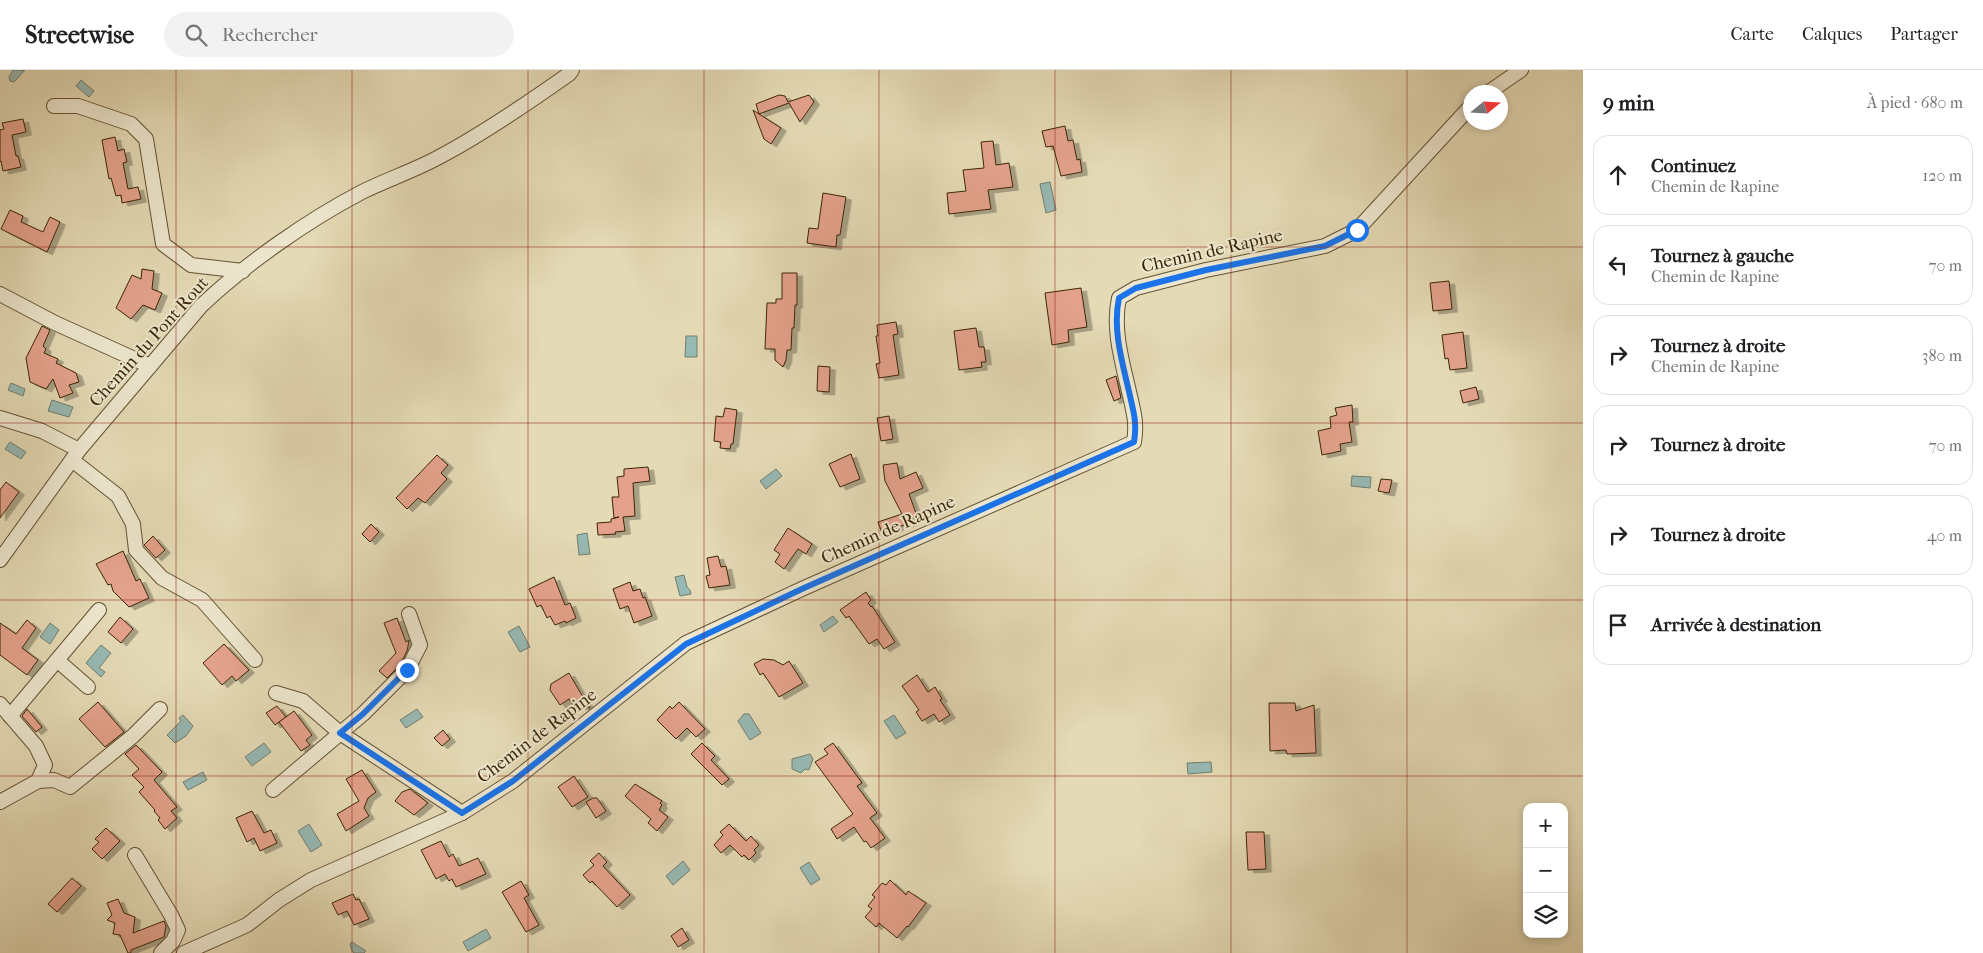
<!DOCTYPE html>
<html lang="fr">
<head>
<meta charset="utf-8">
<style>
  body { margin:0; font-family:"IM FELL French Canon",serif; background:#f2f2f2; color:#202124 }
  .controls { position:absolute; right:15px; bottom:15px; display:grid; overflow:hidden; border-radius:10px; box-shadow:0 2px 8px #0003 }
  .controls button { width:45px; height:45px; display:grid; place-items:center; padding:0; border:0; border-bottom:1px solid #e0e0e0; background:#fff; color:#202124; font:25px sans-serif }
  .compass { position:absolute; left:1463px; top:15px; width:45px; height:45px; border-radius:50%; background:#fff; box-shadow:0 2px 8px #0003; rotate:72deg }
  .stop { position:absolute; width:15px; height:15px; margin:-11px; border:4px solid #1a73e8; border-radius:50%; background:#fff }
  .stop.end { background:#1a73e8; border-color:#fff; box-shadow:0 1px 5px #0008 }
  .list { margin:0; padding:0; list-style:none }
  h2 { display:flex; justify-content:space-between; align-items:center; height:65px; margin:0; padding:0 20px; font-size:21px }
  h2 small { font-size:16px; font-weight:400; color:#757577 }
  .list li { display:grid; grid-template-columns:32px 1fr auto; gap:15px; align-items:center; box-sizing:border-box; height:80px; margin:0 10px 10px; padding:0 10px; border:1px solid #e0e0e0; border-radius:15px }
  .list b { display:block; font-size:19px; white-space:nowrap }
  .list p { margin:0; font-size:16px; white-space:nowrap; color:#757577 }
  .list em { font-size:16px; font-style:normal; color:#757577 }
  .icon { flex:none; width:28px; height:28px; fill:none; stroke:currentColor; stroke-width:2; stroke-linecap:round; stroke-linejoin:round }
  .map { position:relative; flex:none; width:1583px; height:883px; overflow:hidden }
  header { display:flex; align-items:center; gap:30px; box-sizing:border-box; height:70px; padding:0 25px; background:#fff; border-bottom:1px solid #e0e0e0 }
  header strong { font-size:24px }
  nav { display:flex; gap:28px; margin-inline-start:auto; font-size:18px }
  .search { width:350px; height:45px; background:#f2f2f2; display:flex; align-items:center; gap:12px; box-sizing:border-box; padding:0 18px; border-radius:28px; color:#757577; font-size:19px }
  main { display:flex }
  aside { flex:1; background:#fff }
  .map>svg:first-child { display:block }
</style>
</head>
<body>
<header>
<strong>Streetwise</strong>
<div class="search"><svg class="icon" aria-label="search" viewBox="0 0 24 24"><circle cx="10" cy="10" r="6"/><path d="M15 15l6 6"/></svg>Rechercher</div>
<nav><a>Carte</a><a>Calques</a><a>Partager</a></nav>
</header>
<main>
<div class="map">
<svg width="1583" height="883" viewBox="0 0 1583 883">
  <defs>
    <filter id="shadow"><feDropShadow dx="5.5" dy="3" stdDeviation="0" flood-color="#0004"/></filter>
  </defs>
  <rect width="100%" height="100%" fill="#e4dab5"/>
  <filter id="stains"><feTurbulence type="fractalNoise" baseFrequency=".004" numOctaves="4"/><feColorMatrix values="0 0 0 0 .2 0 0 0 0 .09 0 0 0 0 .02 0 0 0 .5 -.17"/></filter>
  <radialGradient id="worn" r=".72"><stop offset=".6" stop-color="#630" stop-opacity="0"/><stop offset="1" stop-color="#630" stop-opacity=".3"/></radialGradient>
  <g fill="#97b9b4" stroke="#727e6e">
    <polygon points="13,0 25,0 14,12 10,11 9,7"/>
    <polygon points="81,10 94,21 89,27 76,16"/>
    <polygon points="1050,112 1056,140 1046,143 1040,114"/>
    <polygon points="686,266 697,266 697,287 685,287"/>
    <polygon points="11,313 25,319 23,326 8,320"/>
    <polygon points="52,330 73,337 69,347 48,341"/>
    <polygon points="10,372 26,382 21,389 5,379"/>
    <polygon points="776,399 782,406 766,419 760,411"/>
    <polygon points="1352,406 1371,407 1370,418 1351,416"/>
    <polygon points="587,463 590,484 579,485 577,465"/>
    <polygon points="684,505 687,517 690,520 691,524 680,526 675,507"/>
    <polygon points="833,546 838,552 824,562 820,555"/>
    <polygon points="50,553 59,560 50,574 40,567"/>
    <polygon points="519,556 530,577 520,582 508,562"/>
    <polygon points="101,575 111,583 99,598 105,602 101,607 86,593"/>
    <polygon points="417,639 423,647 406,658 400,650"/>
    <polygon points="744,644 749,644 761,663 750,670 738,651"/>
    <polygon points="183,645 193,656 186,666 175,673 167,665 181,651 179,648"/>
    <polygon points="894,645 906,663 896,669 884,651"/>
    <polygon points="264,673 271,682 252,696 245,687"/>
    <polygon points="810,684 813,689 809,700 805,699 801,703 792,699 792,689"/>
    <polygon points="1211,692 1212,702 1188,704 1187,693"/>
    <polygon points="203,702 207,710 188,720 183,712"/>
    <polygon points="309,754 322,775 311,782 298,761"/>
    <polygon points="683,791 690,800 673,815 666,806"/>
    <polygon points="809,792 820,809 811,815 800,798"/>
    <polygon points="486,859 491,868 468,881 463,872"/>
    <polygon points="352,872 366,881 364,883 354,883 352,881 350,874"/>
  </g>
  <g fill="#e4a28c" stroke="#3b2505" filter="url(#shadow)">
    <polygon points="779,25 785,26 788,32 809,25 814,32 800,52 789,33 759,44 781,58 771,74 764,69 753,40 759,44 756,34"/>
    <polygon points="23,49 26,62 12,65 16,86 18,86 21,97 3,101 1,91 0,92 0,60 4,59 2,53"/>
    <polygon points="1065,56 1068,71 1073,70 1077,90 1080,89 1082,102 1061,106 1053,76 1046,77 1042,61"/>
    <polygon points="115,67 118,81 124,79 127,92 123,93 128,119 138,117 141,129 122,133 121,125 116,126 111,108 109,109 102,70"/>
    <polygon points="993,71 996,95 1009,93 1013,117 988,120 991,139 949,144 947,123 966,121 963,100 984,98 981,72"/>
    <polygon points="823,123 846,127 840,165 837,165 836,177 807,173 809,158 818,159"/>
    <polygon points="10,140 23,146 21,152 43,162 50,147 60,152 47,182 1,159"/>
    <polygon points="142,199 154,201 152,219 162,223 155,240 143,235 131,249 116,238 132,205 141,209"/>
    <polygon points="782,203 797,203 797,235 795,235 794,258 792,258 791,280 787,280 786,290 783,297 775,290 775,279 765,279 767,233 776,233 776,229 782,229"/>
    <polygon points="1449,211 1452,239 1433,241 1430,213"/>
    <polygon points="1081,218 1087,257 1068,260 1069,272 1052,275 1045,223"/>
    <polygon points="896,252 898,264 893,265 899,305 879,308 876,294 880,293 876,266 878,266 877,255"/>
    <polygon points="42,256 50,260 43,276 46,279 44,283 58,289 56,293 76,303 79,312 69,315 73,323 60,328 53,309 46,319 30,312 26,288"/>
    <polygon points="976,258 979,277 984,277 986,292 981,292 982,297 959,300 954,261"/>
    <polygon points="1463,262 1467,298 1450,300 1448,288 1445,289 1442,265"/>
    <polygon points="818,296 830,297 829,322 817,321"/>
    <polygon points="1116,306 1121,328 1114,331 1106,310"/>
    <polygon points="1476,317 1479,329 1463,333 1460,321"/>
    <polygon points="1352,335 1353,352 1349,352 1352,372 1340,374 1341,381 1322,385 1318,361 1331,358 1330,347 1337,345 1335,338"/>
    <polygon points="725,338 737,340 733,374 731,374 730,379 720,378 721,372 714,371 716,346 723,347"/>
    <polygon points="889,346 893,369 881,371 877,348"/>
    <polygon points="851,384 860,409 840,417 829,394"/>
    <polygon points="437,385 448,395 441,403 447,409 425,433 418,428 407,439 396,428"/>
    <polygon points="897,393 900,409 916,402 923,418 909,424 917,446 911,449 912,452 882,463 878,452 902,444 885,411 883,395"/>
    <polygon points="648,397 650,411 633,413 635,446 623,447 625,461 615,462 616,464 598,465 597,453 611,452 611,449 619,447 614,448 612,427 619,427 617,407 624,406 624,399"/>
    <polygon points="1381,409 1392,410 1389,423 1378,421"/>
    <polygon points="6,412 19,422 0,448 0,420"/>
    <polygon points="371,454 379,462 370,472 362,464"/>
    <polygon points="788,458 812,474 806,484 798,479 784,499 775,492 780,484 774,480"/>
    <polygon points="153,466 165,480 156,488 144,475"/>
    <polygon points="123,481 136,511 140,509 149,528 129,537 113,521 111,514 108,515 96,494"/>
    <polygon points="718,486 721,497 726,496 730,515 709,518 706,506 710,505 707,488"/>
    <polygon points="554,507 565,535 570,533 576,548 566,553 565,551 555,555 550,546 547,548 541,535 537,537 529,519"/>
    <polygon points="630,512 633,521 640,519 643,528 645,527 652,546 634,553 628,536 620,539 613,519"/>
    <polygon points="866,522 871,530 868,533 871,537 872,536 895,572 884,579 877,569 869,574 849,546 846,548 840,540"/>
    <polygon points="120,547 133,559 121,573 108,562"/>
    <polygon points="397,548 406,572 409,570 409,571 407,581 400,595 387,608 379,601 396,583 384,553"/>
    <polygon points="27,550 36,558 22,578 38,590 27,605 0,585 0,553 16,564"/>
    <polygon points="224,574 249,600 236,611 232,606 222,615 203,593"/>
    <polygon points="763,589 774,590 783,595 789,591 803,613 779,627 763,603 760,605 754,594"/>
    <polygon points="569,603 580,622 590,638 573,635 569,629 560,635 550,620 551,614"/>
    <polygon points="917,605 928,622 935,617 942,629 940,630 950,645 939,652 934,644 922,651 916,642 919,640 902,616"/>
    <polygon points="98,632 124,662 105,677 79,649"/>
    <polygon points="679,632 705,659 696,667 687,658 676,669 657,650 670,636 672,639"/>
    <polygon points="1269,633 1295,633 1296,641 1314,635 1316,683 1287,684 1286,680 1270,681"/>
    <polygon points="277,636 286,647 275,655 266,643"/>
    <polygon points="27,639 42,657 36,662 22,646"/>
    <polygon points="294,641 312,665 306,670 310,675 301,681 279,652"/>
    <polygon points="443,660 450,669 442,676 434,668"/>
    <polygon points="702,673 715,686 711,690 729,709 722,715 691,684"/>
    <polygon points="833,673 862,713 857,716 877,743 870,748 885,768 871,778 866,771 864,772 854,757 837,769 831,759 853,744 815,692 828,684 824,679"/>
    <polygon points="136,675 162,702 154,710 177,737 171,741 177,748 165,759 158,750 160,748 154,741 155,740 139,722 144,717 132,705 139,699 125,684"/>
    <polygon points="362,700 376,722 368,728 364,738 369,746 346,761 337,744 359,731 346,709"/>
    <polygon points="574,706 588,727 572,737 558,717"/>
    <polygon points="635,714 662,731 660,733 662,735 659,740 668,747 657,761 648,753 651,749 625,726"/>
    <polygon points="410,719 428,733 414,745 395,731 402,722"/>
    <polygon points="593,728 597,728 606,741 596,748 586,732"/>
    <polygon points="252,741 264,763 271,760 277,773 260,781 254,768 247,772 236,748"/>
    <polygon points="729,754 746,771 751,766 759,775 754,780 756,783 749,790 744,785 742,787 730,775 721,783 714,775 723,765 720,762"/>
    <polygon points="106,758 120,771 102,789 92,779 99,772 95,769"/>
    <polygon points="1246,762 1264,762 1266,799 1248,800"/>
    <polygon points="441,771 449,787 453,784 459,796 478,788 486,804 456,817 452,809 449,811 445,804 436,809 421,780"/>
    <polygon points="599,783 607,792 603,796 630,825 617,837 592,811 590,813 583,805 594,795 590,791"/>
    <polygon points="72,808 81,816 57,842 48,834"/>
    <polygon points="890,810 906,825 908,821 926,833 908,857 907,856 897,868 879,853 876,857 865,847 872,839 868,836 875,827 872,825 882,813 886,815"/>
    <polygon points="521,811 529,825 524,828 539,855 526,862 502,822"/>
    <polygon points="353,824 356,830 359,829 369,849 354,855 347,841 338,845 332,833"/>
    <polygon points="118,829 124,843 135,847 133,863 164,851 166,856 164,867 131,880 131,883 128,883 120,865 113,864 115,853 107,850 112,845 107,833"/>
    <polygon points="682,858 689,870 678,877 671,866"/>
  </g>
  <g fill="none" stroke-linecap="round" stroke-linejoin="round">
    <g stroke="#655231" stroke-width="16">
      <g id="street">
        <polyline points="1489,22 1521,0"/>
        <polyline points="54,36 78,36 131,54 146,69 163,174 191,195 243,201"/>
        <polyline points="0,224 55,253 150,296"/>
        <polyline points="0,348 42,361 79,380"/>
        <polyline points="72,390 118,426 133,454 136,480 162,508 202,530 255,590"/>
        <path d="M0,490L79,380L201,236C244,195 308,150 362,122C388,109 416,100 441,86C486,62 528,33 569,4L572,0"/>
        <polyline points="57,590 88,617"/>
        <polyline points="276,623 303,631 340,663 462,743"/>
        <polyline points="0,634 36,676 45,695 38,711"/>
        <polyline points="10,646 99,540"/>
        <polyline points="273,720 363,644 407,600 420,575 409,544"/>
        <polyline points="0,732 38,711 54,710 70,717 133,666 160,639"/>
        <polyline points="135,785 171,845 178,860 173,871 161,883"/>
        <path d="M184,883L247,855L279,830L311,810L462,743L513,711L686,573L804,518L1134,372C1137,354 1134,343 1130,326C1123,294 1112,261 1119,228L1136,218L1206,200L1325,176L1357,160L1470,37"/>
      </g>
    </g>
    <use href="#street" stroke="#ede7cf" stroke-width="14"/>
  </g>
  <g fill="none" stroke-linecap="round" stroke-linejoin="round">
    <path stroke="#1a73e8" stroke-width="6" d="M407,600L363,644L340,663L462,743L513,711L686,574L804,518L1134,372C1137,354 1134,343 1130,326C1123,294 1112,261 1119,228L1136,218L1206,200L1325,176L1357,160"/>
  </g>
  <path fill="none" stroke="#8f2418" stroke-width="1" stroke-opacity="0.55" d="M176,0V883M352,0V883M528,0V883M704,0V883M879,0V883M1055,0V883M1231,0V883M1407,0V883M0,177H1583M0,353H1583M0,530H1583M0,706H1583"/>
  <g text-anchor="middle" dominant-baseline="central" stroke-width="4" stroke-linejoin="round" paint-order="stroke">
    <g font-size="18" fill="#3b2505" stroke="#ede7cf">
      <text transform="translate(1212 181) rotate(-13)">Chemin de Rapine</text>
      <text transform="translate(149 272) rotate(-48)">Chemin du Pont Rout</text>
      <text transform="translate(888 460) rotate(-24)">Chemin de Rapine</text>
      <text transform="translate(537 666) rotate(-37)">Chemin de Rapine</text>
    </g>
  </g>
  <rect width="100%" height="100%" filter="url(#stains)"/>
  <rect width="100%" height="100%" fill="url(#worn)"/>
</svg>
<div class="controls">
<button>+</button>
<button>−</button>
<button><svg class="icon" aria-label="layers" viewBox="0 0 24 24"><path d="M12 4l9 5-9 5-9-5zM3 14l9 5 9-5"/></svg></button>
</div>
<svg class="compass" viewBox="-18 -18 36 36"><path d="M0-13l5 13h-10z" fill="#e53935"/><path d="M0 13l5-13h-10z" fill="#757577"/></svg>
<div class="stop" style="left:1357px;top:160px"></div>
<div class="stop end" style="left:407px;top:600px"></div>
</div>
<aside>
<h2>9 min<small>À pied · 680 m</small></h2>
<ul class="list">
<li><svg class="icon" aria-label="ahead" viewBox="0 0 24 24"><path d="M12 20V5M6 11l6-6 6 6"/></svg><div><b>Continuez</b><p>Chemin de Rapine</p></div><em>120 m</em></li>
<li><svg class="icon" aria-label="left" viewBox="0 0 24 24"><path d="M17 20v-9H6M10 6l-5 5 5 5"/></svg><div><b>Tournez à gauche</b><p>Chemin de Rapine</p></div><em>70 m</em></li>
<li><svg class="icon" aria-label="right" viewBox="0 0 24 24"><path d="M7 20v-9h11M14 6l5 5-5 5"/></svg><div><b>Tournez à droite</b><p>Chemin de Rapine</p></div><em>380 m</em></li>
<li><svg class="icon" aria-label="right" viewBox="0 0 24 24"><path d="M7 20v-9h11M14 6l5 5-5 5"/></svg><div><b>Tournez à droite</b></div><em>70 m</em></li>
<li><svg class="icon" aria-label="right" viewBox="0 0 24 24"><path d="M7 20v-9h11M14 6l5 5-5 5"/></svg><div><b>Tournez à droite</b></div><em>40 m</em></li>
<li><svg class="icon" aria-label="arrive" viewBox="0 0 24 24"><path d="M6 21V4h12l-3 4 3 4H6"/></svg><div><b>Arrivée à destination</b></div></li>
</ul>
</aside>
</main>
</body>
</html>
